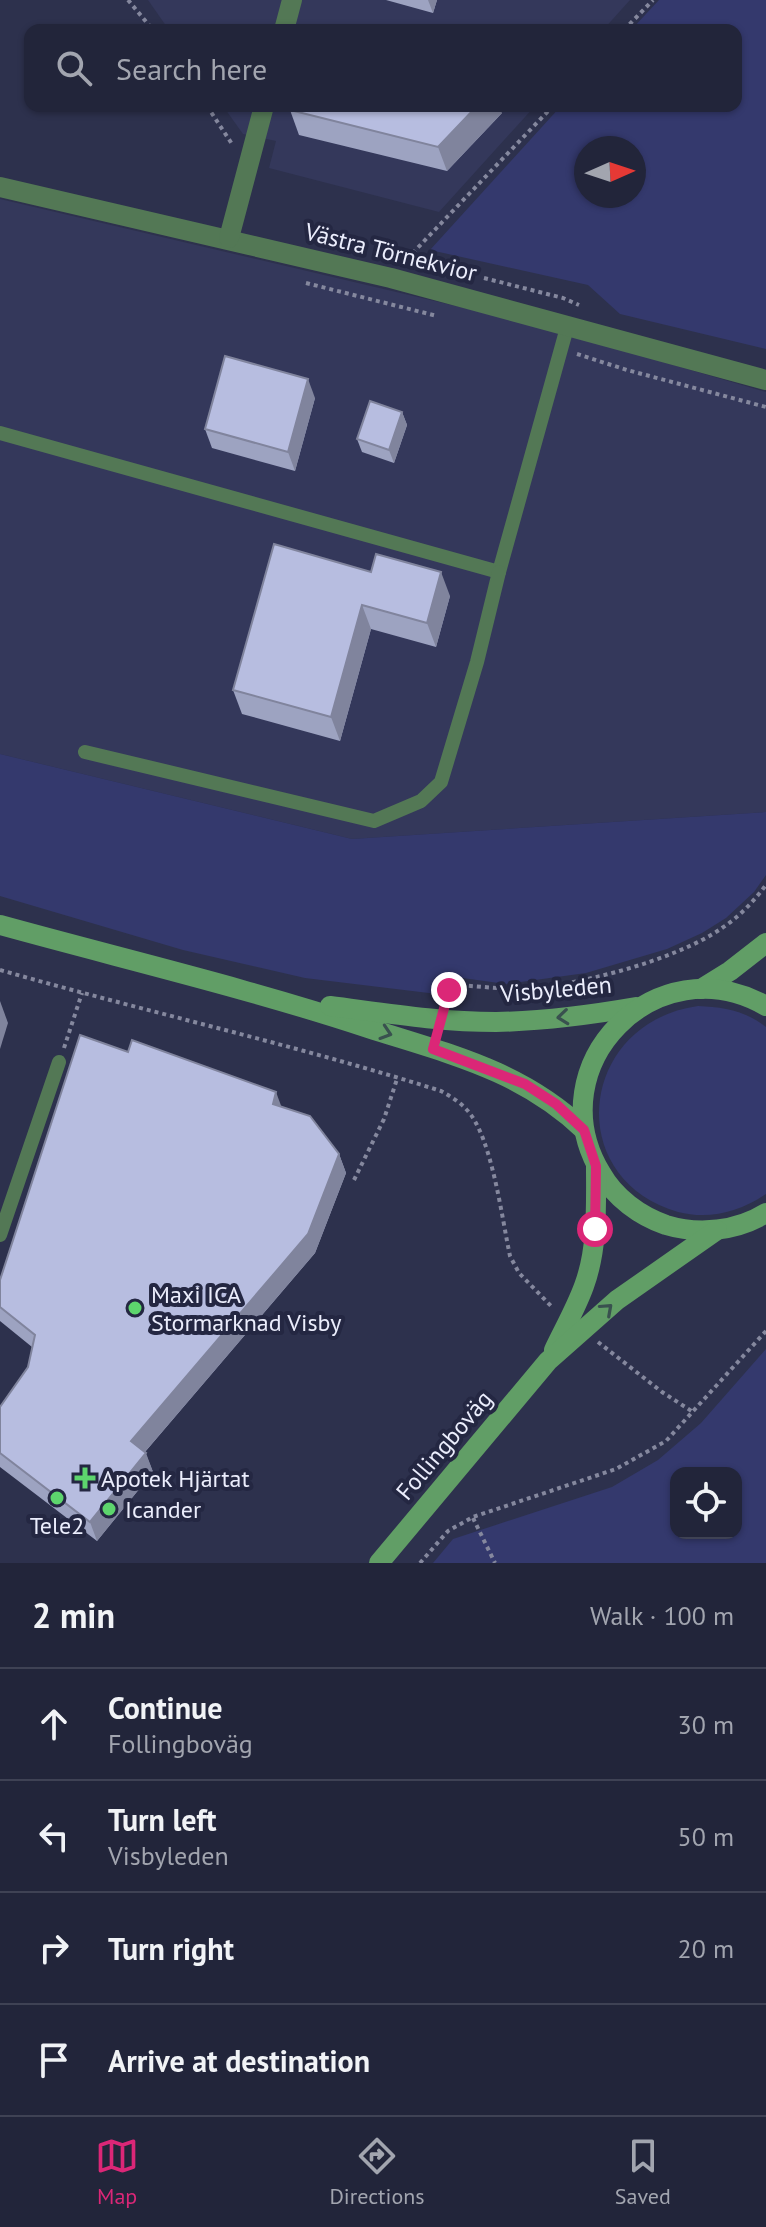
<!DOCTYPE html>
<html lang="en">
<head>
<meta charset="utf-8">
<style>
  body { margin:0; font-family:"PT Sans",sans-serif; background:#2a2d42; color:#f1f3f6 }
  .controls { position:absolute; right:24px; bottom:24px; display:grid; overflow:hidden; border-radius:16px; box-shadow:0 2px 6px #0004 }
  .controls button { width:72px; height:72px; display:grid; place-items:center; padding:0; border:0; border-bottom:2px solid #3f4254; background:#22253a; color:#f1f3f6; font:40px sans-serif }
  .compass { position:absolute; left:574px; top:136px; width:72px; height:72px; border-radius:50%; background:#22253a; box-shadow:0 2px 6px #0004; rotate:87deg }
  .stop { position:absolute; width:24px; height:24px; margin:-18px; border:6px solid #db2777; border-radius:50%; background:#fff }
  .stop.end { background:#db2777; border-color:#fff; box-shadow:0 2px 8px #0008 }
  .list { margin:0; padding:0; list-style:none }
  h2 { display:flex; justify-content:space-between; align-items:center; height:104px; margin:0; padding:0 32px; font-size:34px }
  h2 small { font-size:26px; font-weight:400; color:#a2a5af }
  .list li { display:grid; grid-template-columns:52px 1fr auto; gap:24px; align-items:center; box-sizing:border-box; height:112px; padding:0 32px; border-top:2px solid #3f4254 }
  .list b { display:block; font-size:30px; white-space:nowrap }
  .list p { margin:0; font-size:26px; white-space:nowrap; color:#a2a5af }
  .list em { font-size:26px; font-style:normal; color:#a2a5af }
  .icon { flex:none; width:44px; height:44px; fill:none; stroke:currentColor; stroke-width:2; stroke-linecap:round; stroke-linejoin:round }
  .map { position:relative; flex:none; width:766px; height:1563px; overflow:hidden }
  .search { position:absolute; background:#22253a; box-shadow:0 2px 6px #0004; left:24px; right:24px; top:24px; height:88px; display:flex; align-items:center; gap:20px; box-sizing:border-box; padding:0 28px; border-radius:16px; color:#a2a5af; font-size:30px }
  .sheet { height:552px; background:#22253a }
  nav { display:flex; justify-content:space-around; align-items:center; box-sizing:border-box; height:112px; border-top:2px solid #3f4254; background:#22253a; font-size:22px; color:#a2a5af }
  nav a { display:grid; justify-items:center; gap:4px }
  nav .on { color:#db2777 }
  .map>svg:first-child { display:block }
</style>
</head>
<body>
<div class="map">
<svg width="766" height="1563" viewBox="0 0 766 1563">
  <rect width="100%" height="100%" fill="#2d314d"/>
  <g fill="#34385b">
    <polygon points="148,0 630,0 603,30 169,30"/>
    <polygon points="223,106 535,106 439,212 269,168 276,141 243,134"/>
    <polygon points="0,199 537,325 766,392 766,812 352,839 0,754"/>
  </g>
  <g fill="#34396d" fill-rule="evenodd">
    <path d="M659,0H766V349L620,314L588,285L430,250L561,106H736V30H631ZM634,148V196H586V148Z"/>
    <polygon points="0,754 352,839 766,812 766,875 754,892 726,918 702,933 667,949 586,973 506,984 448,976 437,994 305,978 183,950 0,896"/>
    <path d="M698,1006C723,1007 746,1011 766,1027V1194C740,1212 709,1220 678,1212C562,1179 578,1023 698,1006Z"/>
    <path d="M766,1349V1563H433L453,1539L612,1487L658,1460L701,1423ZM736,1473V1533H676V1473Z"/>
  </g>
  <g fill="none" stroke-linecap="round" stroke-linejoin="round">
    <g stroke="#85889e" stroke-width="4" stroke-dasharray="4 4" stroke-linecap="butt">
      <polyline points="128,0 153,30"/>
      <polyline points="624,30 653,0"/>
      <polyline points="207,106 232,144"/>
      <polyline points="407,259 553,106"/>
      <polyline points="484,278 563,298 579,305"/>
      <polyline points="306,283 437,316"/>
      <polyline points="577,354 627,370 766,407"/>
      <path d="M0,970C147,1012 296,1045 441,1091C450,1096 460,1102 467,1110C492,1137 502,1219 510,1256L519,1273L552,1307"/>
      <path d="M446,1000L449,990L456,985C474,986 493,988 511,989C568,989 675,961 722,928C739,917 754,901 766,885"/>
      <polyline points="64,1048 82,993"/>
      <polyline points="354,1180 384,1119 397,1079"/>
      <polyline points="598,1342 662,1392 693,1412"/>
      <polyline points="473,1518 495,1563"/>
      <polyline points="420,1563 448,1531 473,1517 616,1469 666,1441 766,1331"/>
    </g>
    <g stroke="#537855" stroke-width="14">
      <polyline points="0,433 499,572 568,324"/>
      <polyline points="85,752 374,821 421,801 441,782 477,662 499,572"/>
      <polyline points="0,1235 59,1062"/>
    </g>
    <g stroke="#537855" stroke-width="20">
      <polyline points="284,30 292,0"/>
      <polyline points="0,187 391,278 766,380"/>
      <polyline points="229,238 264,106"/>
    </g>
    <g stroke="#619e66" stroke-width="20">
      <path d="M0,925C123,959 247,988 368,1028C449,1054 521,1070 584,1130"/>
      <polyline points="701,989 730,971 766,943"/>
      <path d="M330,1006C385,1013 440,1022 496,1022C543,1021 590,1015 636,1007"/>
      <path d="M766,1006C657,943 536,1065 601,1173C615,1198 640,1216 666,1225C699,1235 737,1231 766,1213"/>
      <path d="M554,1350C564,1329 576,1308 584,1286C598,1248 596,1206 596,1166"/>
      <polyline points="379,1563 548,1361 617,1300 717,1230"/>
    </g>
  </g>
  <g fill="#9da3c1">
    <polygon points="386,0 437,0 433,13"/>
    <polygon points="290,110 502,113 447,171 299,135"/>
    <polygon points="315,398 295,471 212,448 205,429"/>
    <polygon points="402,412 407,425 394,463 362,452 357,439"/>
    <polygon points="274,544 450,596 436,647 371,629 340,741 242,714 233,690"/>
    <polygon points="281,1107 339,1154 346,1173 315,1253 145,1452 153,1472 97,1541 0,1467 0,1407 28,1367 32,1347 0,1321 0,1280"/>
  </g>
  <g fill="#80849d">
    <polygon points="428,0 437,0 433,13"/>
    <polygon points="477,106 499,106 502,113 447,171 438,147"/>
    <polygon points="308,379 315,398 295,471 288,452"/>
    <polygon points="402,412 407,425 394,463 389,450"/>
    <polygon points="441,572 450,596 436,647 427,623"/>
    <polygon points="362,605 371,629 340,741 331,717"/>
    <polygon points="0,1001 8,1023 0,1049"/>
    <polygon points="276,1092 283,1111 273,1104"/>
    <polygon points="339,1154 346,1173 315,1253 138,1460 131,1441"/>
    <polygon points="146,1453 153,1472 97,1541 90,1522"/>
  </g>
  <g fill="#b7bde0" stroke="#80849d" stroke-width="2">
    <polygon points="291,106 477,106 438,147 290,110"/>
    <polygon points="225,356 308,379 288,452 205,429"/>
    <polygon points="370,401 402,412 389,450 357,439"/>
    <polygon points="274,544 371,572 376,554 441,572 427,623 362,605 331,717 233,690"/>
    <polygon points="80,1035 128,1052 132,1040 276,1092 273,1104 310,1116 339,1154 308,1234 131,1441 146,1453 90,1522 0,1453 0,1407 28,1367 35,1335 0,1307 0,1280"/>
  </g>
  <defs><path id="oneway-chevron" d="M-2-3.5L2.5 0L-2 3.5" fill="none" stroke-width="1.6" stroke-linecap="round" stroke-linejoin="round" transform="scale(2)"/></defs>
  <g stroke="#39514f">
    <use href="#oneway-chevron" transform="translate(563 1017) rotate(174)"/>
    <use href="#oneway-chevron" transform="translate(386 1033) rotate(18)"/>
    <use href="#oneway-chevron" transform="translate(607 1309) rotate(-42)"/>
  </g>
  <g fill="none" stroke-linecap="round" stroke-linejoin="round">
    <polyline stroke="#db2777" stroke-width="10" points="449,990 433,1049 525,1084 556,1104 584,1130 596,1166 595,1229"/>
  </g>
  <g fill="#5dd56d" stroke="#242742" stroke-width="3">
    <circle cx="135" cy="1308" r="8"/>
    <path d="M81 1466h8v8h8v8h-8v8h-8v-8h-8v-8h8z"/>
    <circle cx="57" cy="1498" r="8"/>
    <circle cx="109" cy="1509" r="8"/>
  </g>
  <g text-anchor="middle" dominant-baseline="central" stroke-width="8" stroke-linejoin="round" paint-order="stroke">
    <g font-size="24" fill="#ebedfc" stroke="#242742">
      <text transform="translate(391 252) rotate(14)">Västra Törnekvior</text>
      <text transform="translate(556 989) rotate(-5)">Visbyleden</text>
      <text transform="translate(444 1445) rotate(-50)">Follingboväg</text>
    </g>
    <g font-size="24" fill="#ebedfc" stroke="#242742" text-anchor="start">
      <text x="151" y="1294">Maxi ICA<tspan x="151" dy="28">Stormarknad Visby</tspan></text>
      <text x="101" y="1478">Apotek Hjärtat</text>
      <text x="125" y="1509">Icander</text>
      <text x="57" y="1525" text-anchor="middle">Tele2</text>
    </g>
  </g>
</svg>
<div class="controls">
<button><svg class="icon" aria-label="locate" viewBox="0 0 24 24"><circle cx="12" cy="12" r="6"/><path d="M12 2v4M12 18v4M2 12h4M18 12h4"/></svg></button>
</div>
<svg class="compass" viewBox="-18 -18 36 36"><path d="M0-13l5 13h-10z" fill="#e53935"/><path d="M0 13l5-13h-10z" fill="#a2a5af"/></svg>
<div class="stop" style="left:595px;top:1229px"></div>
<div class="stop end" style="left:449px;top:990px"></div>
<div class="search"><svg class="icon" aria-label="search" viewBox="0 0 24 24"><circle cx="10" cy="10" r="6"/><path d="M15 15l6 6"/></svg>Search here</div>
</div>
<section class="sheet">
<h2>2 min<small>Walk · 100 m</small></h2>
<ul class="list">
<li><svg class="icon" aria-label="ahead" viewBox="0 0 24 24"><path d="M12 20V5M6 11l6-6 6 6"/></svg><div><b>Continue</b><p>Follingboväg</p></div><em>30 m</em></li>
<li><svg class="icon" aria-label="left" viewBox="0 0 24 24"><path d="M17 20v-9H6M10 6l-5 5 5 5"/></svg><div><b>Turn left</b><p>Visbyleden</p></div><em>50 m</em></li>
<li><svg class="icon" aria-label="right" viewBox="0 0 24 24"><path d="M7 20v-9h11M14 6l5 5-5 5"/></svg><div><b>Turn right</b></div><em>20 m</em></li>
<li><svg class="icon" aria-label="arrive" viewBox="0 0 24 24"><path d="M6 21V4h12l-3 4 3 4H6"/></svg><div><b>Arrive at destination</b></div></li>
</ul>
</section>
<nav>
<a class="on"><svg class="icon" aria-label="map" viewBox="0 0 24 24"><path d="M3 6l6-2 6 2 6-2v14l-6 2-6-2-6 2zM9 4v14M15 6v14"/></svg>Map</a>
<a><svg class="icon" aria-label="directions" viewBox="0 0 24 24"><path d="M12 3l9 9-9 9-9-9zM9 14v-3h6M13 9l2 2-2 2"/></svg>Directions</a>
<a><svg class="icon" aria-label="saved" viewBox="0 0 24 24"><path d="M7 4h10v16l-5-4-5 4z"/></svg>Saved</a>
</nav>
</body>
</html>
